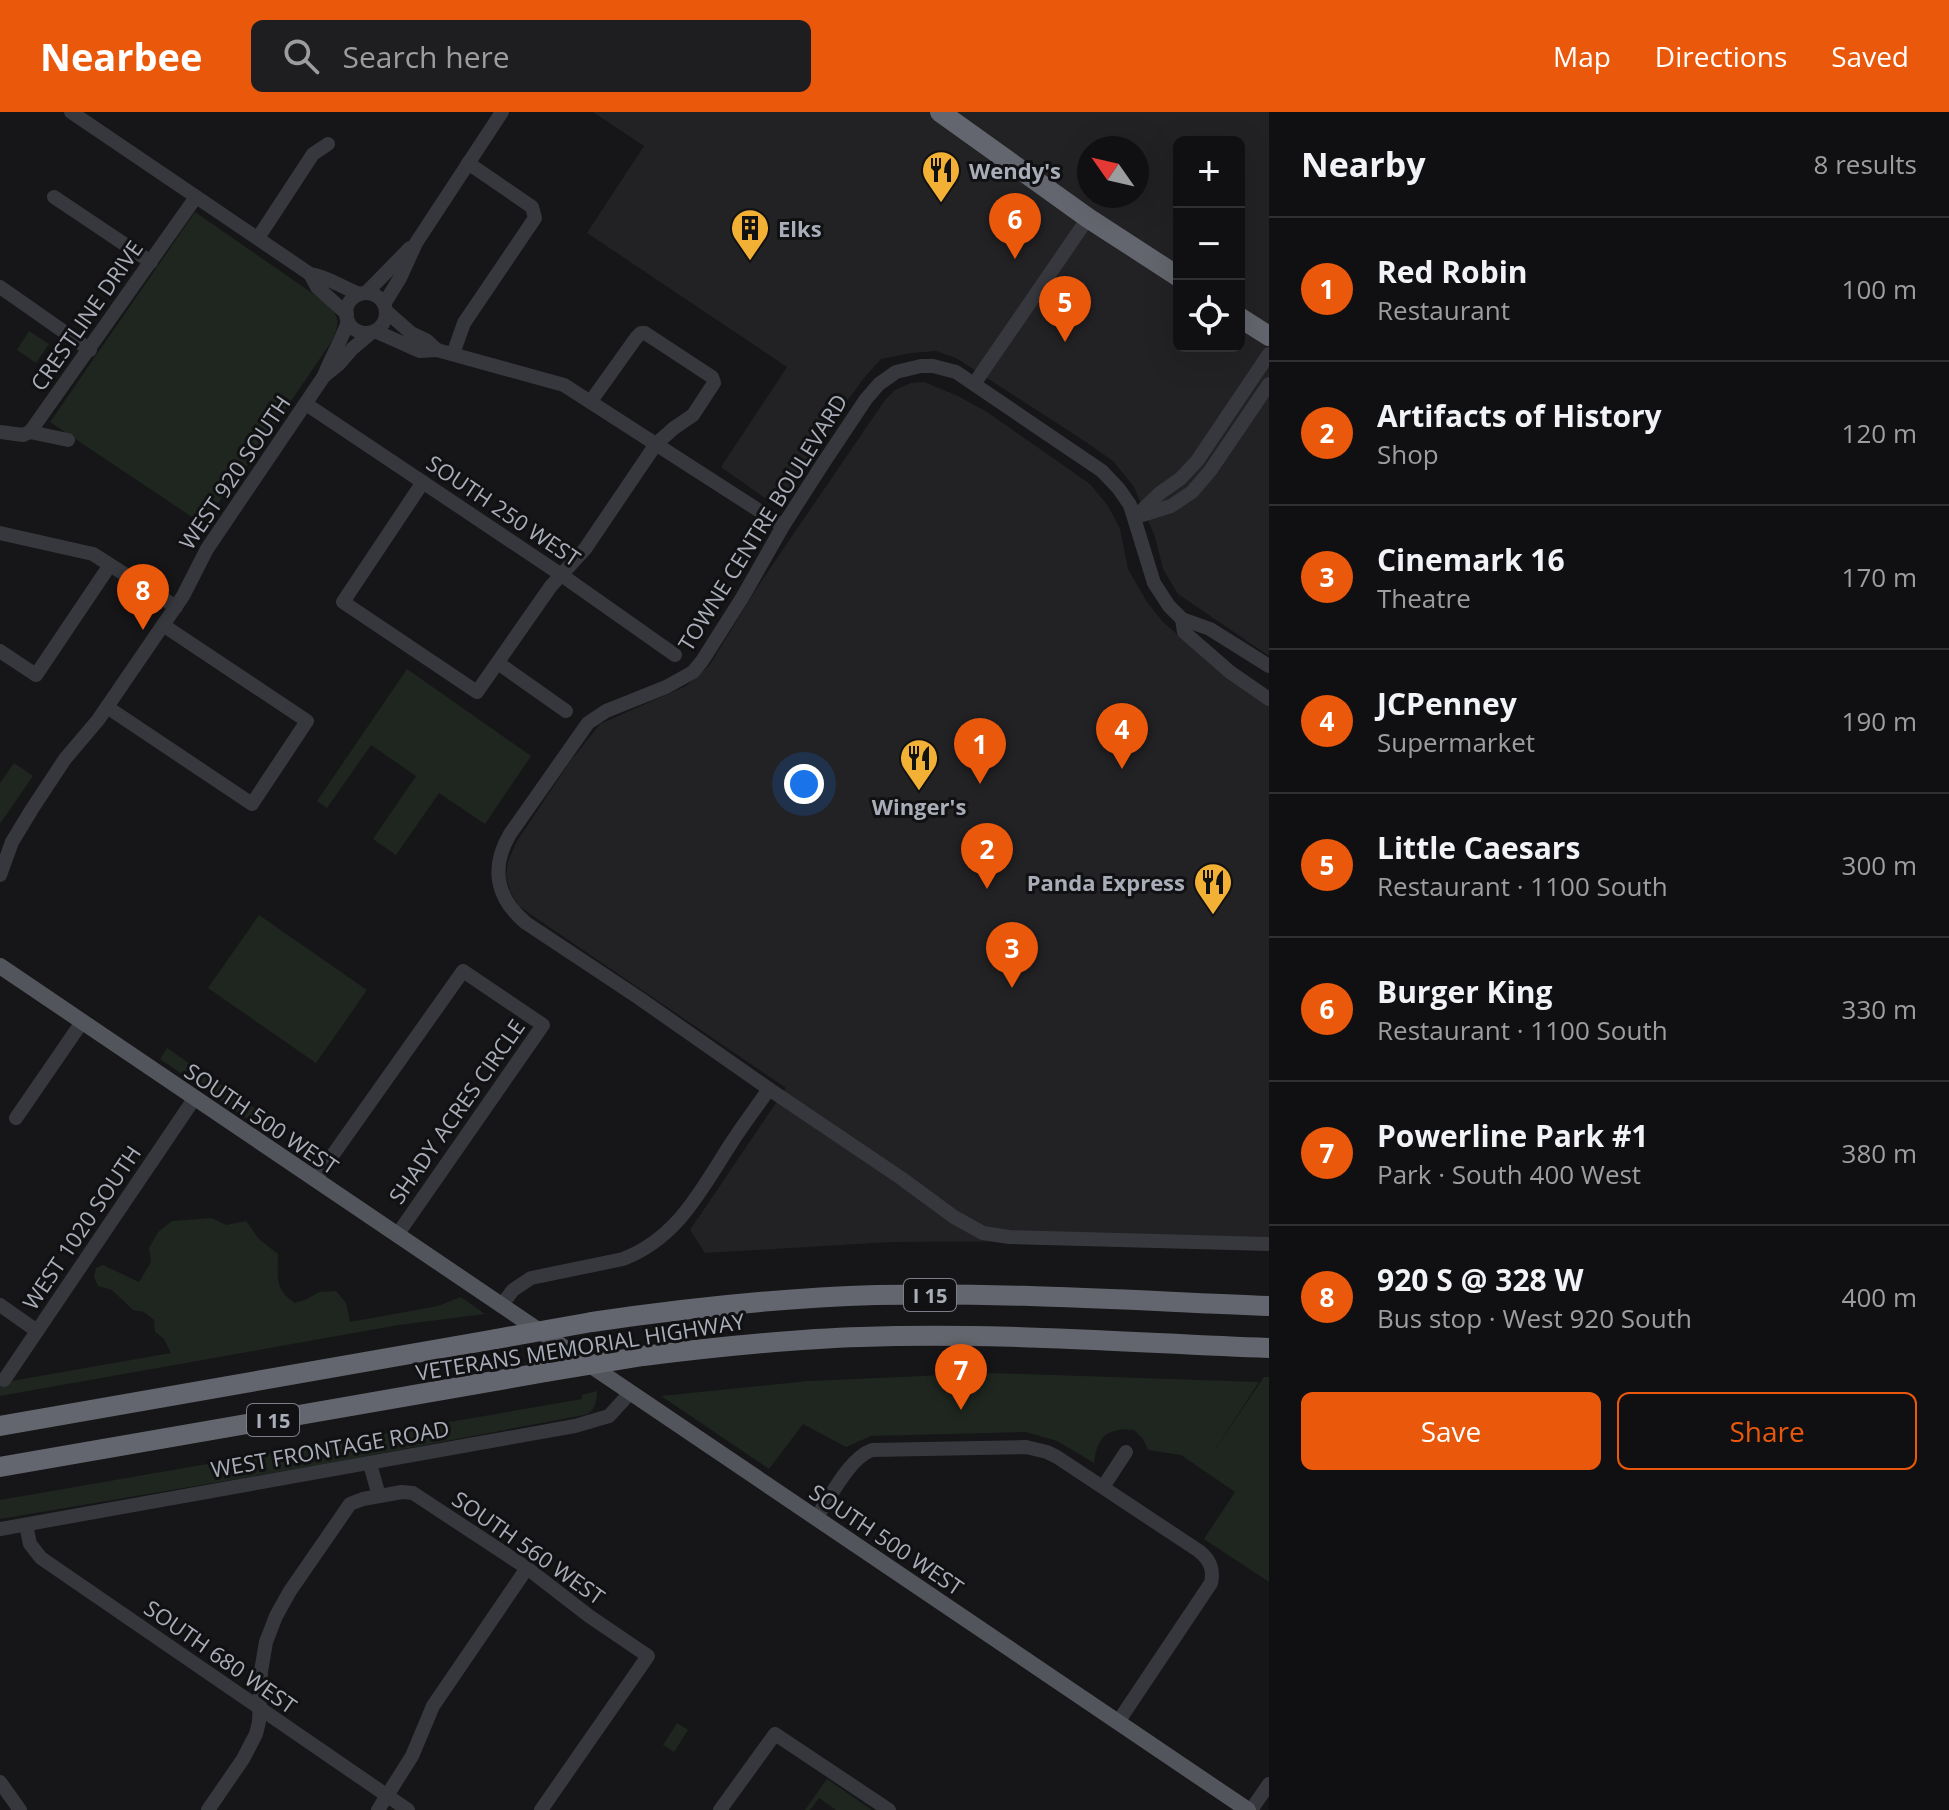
<!DOCTYPE html>
<html lang="en">
<head>
<meta charset="utf-8">
<style>
  body { margin:0; font-family:"Open Sans",sans-serif; background:#1e1e20; color:#f1f3f6 }
  .controls { position:absolute; right:24px; top:24px; display:grid; overflow:hidden; border-radius:12px; box-shadow:0 8px 32px #0002 }
  .controls button { width:72px; height:72px; display:grid; place-items:center; padding:0; border:0; border-bottom:2px solid #303032; background:#101012; color:#f1f3f6; font:40px sans-serif }
  .compass { position:absolute; left:1077px; top:24px; width:72px; height:72px; border-radius:50%; background:#101012; box-shadow:0 8px 32px #0002; rotate:304deg }
  .you { position:absolute; left:804px; top:672px; width:28px; height:28px; margin:-20px; border:6px solid #fff; border-radius:50%; background:#1a73e8; box-shadow:0 0 0 12px #1a73e833 }
  .badge { display:grid; place-items:center; width:52px; height:52px; border-radius:50%; background:#ea580c; color:#fff; font-size:26px; font-weight:700 }
  .pin { position:absolute; translate:-50% -66px; filter:drop-shadow(0 2px 4px #0008) }
  .pin::after { content:''; position:absolute; top:42px; width:28px; height:24px; background:inherit; clip-path:polygon(0 0,100% 0,50% 100%) }
  .list { margin:0; padding:0; list-style:none }
  h2 { display:flex; justify-content:space-between; align-items:center; height:104px; margin:0; padding:0 32px; font-size:34px }
  h2 small { font-size:26px; font-weight:400; color:#9c9d9f }
  .list li { display:grid; grid-template-columns:52px 1fr auto; gap:24px; align-items:center; box-sizing:border-box; height:144px; padding:0 32px; border-top:2px solid #303032 }
  .list b { display:block; font-size:30px; white-space:nowrap }
  .list p { margin:0; font-size:26px; white-space:nowrap; color:#9c9d9f }
  .list em { font-size:26px; font-style:normal; color:#9c9d9f }
  .actions { display:flex; gap:16px; padding:24px 32px }
  .actions a { flex:1; padding:18px 0; border:2px solid #ea580c; border-radius:12px; text-align:center; font-size:28px; color:#ea580c }
  .actions .main { background:#ea580c; color:#fff }
  .icon { flex:none; width:44px; height:44px; fill:none; stroke:currentColor; stroke-width:2; stroke-linecap:round; stroke-linejoin:round }
  .map { position:relative; flex:none; width:1269px; height:1698px; overflow:hidden }
  header { display:flex; align-items:center; gap:48px; box-sizing:border-box; height:112px; padding:0 40px; background:#ea580c; color:#fff }
  header strong { font-size:38px }
  nav { display:flex; gap:44px; margin-inline-start:auto; font-size:28px }
  .search { width:560px; height:72px; background:#1e1e20; display:flex; align-items:center; gap:20px; box-sizing:border-box; padding:0 28px; border-radius:12px; color:#9c9d9f; font-size:30px }
  main { display:flex }
  aside { flex:1; background:#101012 }
  .map>svg:first-child { display:block }
</style>
</head>
<body>
<header>
<strong>Nearbee</strong>
<div class="search"><svg class="icon" aria-label="search" viewBox="0 0 24 24"><circle cx="10" cy="10" r="6"/><path d="M15 15l6 6"/></svg>Search here</div>
<nav><a>Map</a><a>Directions</a><a>Saved</a></nav>
</header>
<main>
<div class="map">
<svg width="1269" height="1698" viewBox="0 0 1269 1698">
  <rect width="100%" height="100%" fill="#161618"/>
  <g fill="#222225" fill-rule="evenodd">
    <path d="M593,0H1269V544L1178,482L1163,457L1155,425L1134,375L1114,350L1089,332L956,246L936,239L911,241L881,247L864,266L839,300L783,386L776,388L765,386L721,355L787,255L587,121L644,34ZM1179,30H1239V234H1179ZM1089,36H1137V84H1089Z"/>
    <polygon points="924,270 958,284 987,300 1090,372 1108,394 1120,417 1128,457 1147,490 1163,510 1207,548 1269,594 1269,1128 891,1130 705,1141 690,1118 786,976 530,802 519,794 510,779 506,765 508,749 517,729 569,651 600,612 686,574 709,554 758,474 885,288 895,278 911,271"/>
  </g>
  <g fill="#1e261f">
    <path d="M195,100L325,190C340,204 340,211 332,229L239,365L236,364L204,413L50,310Z"/>
    <polygon points="29,219 49,232 36,251 17,238"/>
    <polygon points="407,557 531,644 485,712 439,681 396,743 373,727 416,664 371,633 327,696 317,689"/>
    <polygon points="14,651 33,664 0,712 0,671"/>
    <polygon points="259,803 367,878 316,951 208,876"/>
    <polygon points="167,936 275,1010 268,1021 160,947"/>
    <path d="M212,1106L226,1113L246,1109L259,1127L278,1142C278,1165 274,1177 295,1191L307,1187L319,1180L336,1179L346,1191L350,1210L438,1194L461,1185L485,1202L399,1213L0,1284V1271L171,1241L164,1227L155,1220L154,1208L144,1200L133,1198L112,1178L98,1174L94,1165L96,1156L103,1153L139,1170L151,1150L149,1136L158,1120L172,1109Z"/>
    <path d="M992,1261L1259,1270L1212,1342L1264,1265H1269V1470L1204,1427L1235,1380L1181,1343L1148,1338L1143,1327L1134,1318C1108,1315 1097,1324 1094,1351L1057,1329L1026,1320L871,1324L846,1335L803,1312L769,1357L661,1284L808,1269Z"/>
    <path d="M597,1279C597,1290 595,1300 584,1303L319,1353L0,1407V1388L582,1287V1283Z"/>
    <polygon points="677,1611 688,1618 674,1640 663,1633"/>
    <polygon points="827,1667 872,1698 836,1698 819,1686 810,1698 805,1698"/>
  </g>
  <g fill="none" stroke-linecap="round" stroke-linejoin="round">
    <g stroke="#37383d" stroke-width="14">
      <path d="M71,0L310,162C329,165 342,176 360,182"/>
      <polyline points="54,85 151,150"/>
      <polyline points="258,126 313,42 328,32"/>
      <polyline points="310,162 317,175 347,202"/>
      <polyline points="0,175 90,238"/>
      <polyline points="366,181 410,136"/>
      <circle cx="366" cy="201" r="20"/>
      <polyline points="384,192 400,166 416,131 502,0"/>
      <polyline points="386,199 411,221 426,228 437,238"/>
      <polyline points="375,219 420,239 437,238 564,273 783,414"/>
      <polyline points="453,242 464,211 535,106 532,95 468,51"/>
      <polyline points="324,264 339,252 352,237 372,220"/>
      <polyline points="974,272 1088,106"/>
      <polyline points="306,292 560,462 675,543"/>
      <polyline points="0,320 23,323 30,320 196,85"/>
      <polyline points="30,320 68,328"/>
      <polyline points="423,370 343,490 477,580 551,474 585,437 656,332 674,316 693,303 714,271 712,265 645,221 641,221 636,226 591,289"/>
      <polyline points="1139,404 1171,394 1192,380 1210,359 1269,272"/>
      <polyline points="1135,405 1160,381 1180,367 1197,349 1269,242"/>
      <polyline points="0,421 93,442 176,495"/>
      <polyline points="1182,507 1210,517 1269,554"/>
      <polyline points="0,539 36,563 110,453"/>
      <polyline points="498,551 566,599"/>
      <path d="M1269,587L1230,560L1184,520L1182,507L1169,494L1154,471L1130,393L1119,377L1102,359L956,260L933,254H921L896,260L879,272L866,287L822,353L783,414L742,486L702,549L693,560L666,575L606,599L588,611L510,722C490,756 496,786 526,811L639,886L769,977L901,1066L954,1105L983,1121L1009,1125L1269,1132"/>
      <polyline points="107,595 252,692 307,609 163,513"/>
      <path d="M0,763L12,730L32,697L65,647L98,608L163,513L183,484L207,437L324,264C331,245 342,228 348,209"/>
      <polyline points="16,1006 82,910"/>
      <polyline points="315,1068 463,859 543,913 397,1123"/>
      <polyline points="0,1193 37,1219"/>
      <path d="M501,1194L513,1178L531,1166L623,1147C677,1126 700,1080 730,1033C742,1014 756,996 769,977"/>
      <polyline points="4,1268 194,987"/>
      <polyline points="370,1352 379,1384"/>
      <polyline points="1103,1375 1126,1340"/>
      <path d="M816,1406C830,1386 849,1346 872,1338L1026,1335L1047,1340L1057,1345L1199,1439C1210,1448 1214,1457 1211,1471L1118,1610"/>
      <polyline points="26,1413 30,1432 41,1446 408,1698"/>
      <polyline points="0,1417 575,1314 609,1304 630,1281"/>
      <polyline points="0,1670 20,1698"/>
      <polyline points="208,1698 243,1647 256,1622 259,1610 261,1559 266,1530 276,1504 290,1479 350,1392 363,1387 402,1380 413,1381 419,1385 527,1456 589,1504 648,1544 541,1698"/>
      <polyline points="378,1698 412,1644 433,1594 527,1456"/>
      <polyline points="720,1698 775,1622 889,1698"/>
      <polyline points="1251,1698 1269,1672"/>
    </g>
    <polyline stroke="#53555c" stroke-width="16" points="0,854 1248,1698"/>
    <g stroke="#63666e" stroke-width="20">
      <polyline points="940,0 1088,106 1179,165"/>
      <polyline points="1239,205 1269,224"/>
      <path d="M592,1210C686,1196 781,1186 876,1183C1007,1180 1138,1189 1269,1194"/>
      <path d="M643,1244C716,1235 788,1227 861,1225C997,1220 1133,1231 1269,1236"/>
      <polyline points="0,1314 496,1227"/>
      <polyline points="0,1355 546,1260"/>
    </g>
    <g stroke="#63666e" stroke-width="20">
      <polyline points="496,1227 592,1210"/>
      <polyline points="546,1260 643,1244"/>
    </g>
  </g>
  <defs>
    <g id="restaurant-pin" transform="scale(2)"><path d="M0 17L-7.5 6A9.5 9.5 0 1 1 7.5 6Z" fill="#f2b134" stroke="#111113"/><path d="M-5-6h1v4h1v-4h1v4h1v-4h1v5L-1.5 .5V6h-2V.5L-5-1ZM5-6V6H3V1.5H1.5Q1.5-4 5-6Z" fill="#111"/></g>
    <g id="building-pin" transform="scale(2)"><path d="M0 17L-7.5 6A9.5 9.5 0 1 1 7.5 6Z" fill="#f2b134" stroke="#111113"/><path d="M-4-6H4V6H1V3H-1V6H-4ZM-2.5-4.3h1.7v1.8h-1.7ZM.8-4.3h1.7v1.8H.8ZM-2.5-1h1.7V.8h-1.7ZM.8-1h1.7V.8H.8Z" fill="#111"/></g>
  </defs>
  <g fill-rule="evenodd">
    <use href="#restaurant-pin" x="941" y="58"/>
    <use href="#building-pin" x="750" y="116"/>
    <use href="#restaurant-pin" x="919" y="646"/>
    <use href="#restaurant-pin" x="1213" y="770"/>
  </g>
  <g text-anchor="middle" dominant-baseline="central" stroke-width="6" stroke-linejoin="round" paint-order="stroke">
    <g fill="#111113" stroke="#7b7e86" stroke-width="2">
      <rect x="904" y="1167" width="52" height="32" rx="6"/>
      <rect x="247" y="1292" width="52" height="32" rx="6"/>
    </g>
    <g font-size="20" font-weight="bold" fill="#a8adb8">
      <text x="930" y="1183">I 15</text>
      <text x="273" y="1308">I 15</text>
    </g>
    <g font-size="22" font-weight="bold" fill="#a8adb8" stroke="#111113" text-anchor="start">
      <text x="969" y="58">Wendy's</text>
      <text x="778" y="116">Elks</text>
      <text x="919" y="694" text-anchor="middle">Winger's</text>
      <text x="1185" y="770" text-anchor="end">Panda Express</text>
    </g>
    <g font-size="22" fill="#a8adb8" stroke="#111113">
      <text transform="translate(86 203) rotate(-55)">CRESTLINE DRIVE</text>
      <text transform="translate(234 360) rotate(-56)">WEST 920 SOUTH</text>
      <text transform="translate(504 398) rotate(34)">SOUTH 250 WEST</text>
      <text transform="translate(762 410) rotate(-58)">TOWNE CENTRE BOULEVARD</text>
      <text transform="translate(456 999) rotate(-55)">SHADY ACRES CIRCLE</text>
      <text transform="translate(262 1006) rotate(34)">SOUTH 500 WEST</text>
      <text transform="translate(81 1115) rotate(-56)">WEST 1020 SOUTH</text>
      <text transform="translate(580 1234) rotate(-9)">VETERANS MEMORIAL HIGHWAY</text>
      <text transform="translate(330 1336) rotate(-10)">WEST FRONTAGE ROAD</text>
      <text transform="translate(887 1427) rotate(34)">SOUTH 500 WEST</text>
      <text transform="translate(529 1435) rotate(35)">SOUTH 560 WEST</text>
      <text transform="translate(221 1544) rotate(35)">SOUTH 680 WEST</text>
    </g>
  </g>
</svg>
<div class="controls">
<button>+</button>
<button>−</button>
<button><svg class="icon" aria-label="locate" viewBox="0 0 24 24"><circle cx="12" cy="12" r="6"/><path d="M12 2v4M12 18v4M2 12h4M18 12h4"/></svg></button>
</div>
<svg class="compass" viewBox="-18 -18 36 36"><path d="M0-13l5 13h-10z" fill="#e53935"/><path d="M0 13l5-13h-10z" fill="#9c9d9f"/></svg>
<div class="you"></div>
<div class="pin badge" style="left:980px;top:672px">1</div>
<div class="pin badge" style="left:987px;top:777px">2</div>
<div class="pin badge" style="left:1012px;top:876px">3</div>
<div class="pin badge" style="left:1122px;top:657px">4</div>
<div class="pin badge" style="left:1065px;top:230px">5</div>
<div class="pin badge" style="left:1015px;top:147px">6</div>
<div class="pin badge" style="left:961px;top:1298px">7</div>
<div class="pin badge" style="left:143px;top:518px">8</div>
</div>
<aside>
<h2>Nearby<small>8 results</small></h2>
<ul class="list">
<li><span class="badge">1</span><div><b>Red Robin</b><p>Restaurant</p></div><em>100 m</em></li>
<li><span class="badge">2</span><div><b>Artifacts of History</b><p>Shop</p></div><em>120 m</em></li>
<li><span class="badge">3</span><div><b>Cinemark 16</b><p>Theatre</p></div><em>170 m</em></li>
<li><span class="badge">4</span><div><b>JCPenney</b><p>Supermarket</p></div><em>190 m</em></li>
<li><span class="badge">5</span><div><b>Little Caesars</b><p>Restaurant · 1100 South</p></div><em>300 m</em></li>
<li><span class="badge">6</span><div><b>Burger King</b><p>Restaurant · 1100 South</p></div><em>330 m</em></li>
<li><span class="badge">7</span><div><b>Powerline Park #1</b><p>Park · South 400 West</p></div><em>380 m</em></li>
<li><span class="badge">8</span><div><b>920 S @ 328 W</b><p>Bus stop · West 920 South</p></div><em>400 m</em></li>
</ul>
<div class="actions"><a class="main">Save</a><a>Share</a></div>
</aside>
</main>
</body>
</html>
